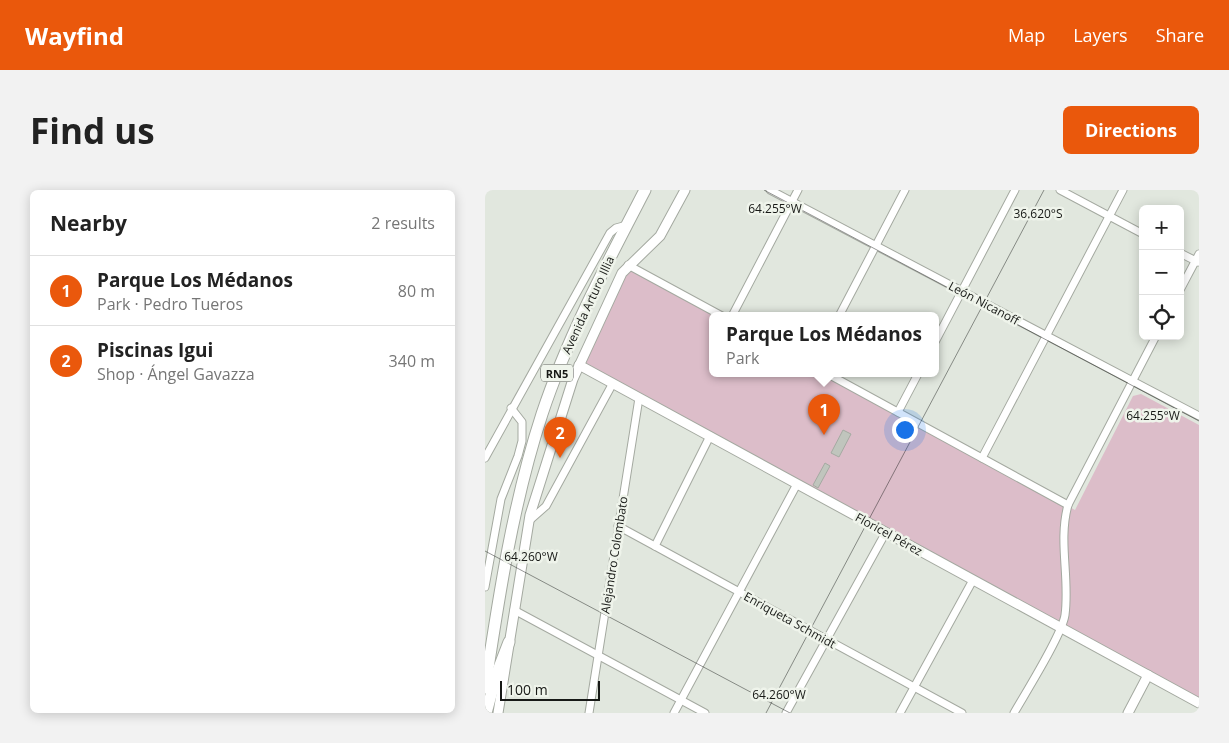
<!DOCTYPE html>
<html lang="en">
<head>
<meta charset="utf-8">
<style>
  body { margin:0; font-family:"Open Sans",sans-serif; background:#f2f2f2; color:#222 }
  .controls { position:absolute; right:15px; top:15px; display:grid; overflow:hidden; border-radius:8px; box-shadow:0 2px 12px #0003 }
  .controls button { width:45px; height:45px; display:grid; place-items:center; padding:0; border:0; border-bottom:1px solid #e0e0e0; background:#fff; color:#222; font:25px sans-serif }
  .scale { position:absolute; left:15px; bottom:12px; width:100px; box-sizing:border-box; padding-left:5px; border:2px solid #171916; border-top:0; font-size:14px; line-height:18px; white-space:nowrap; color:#171916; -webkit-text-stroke:4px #eff4eb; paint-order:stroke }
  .you { position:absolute; left:419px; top:239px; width:18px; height:18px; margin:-12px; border:4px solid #fff; border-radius:50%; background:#1a73e8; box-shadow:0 0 0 8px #1a73e833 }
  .badge { display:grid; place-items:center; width:32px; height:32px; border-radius:50%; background:#ea580c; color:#fff; font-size:16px; font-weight:700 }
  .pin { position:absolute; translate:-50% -41px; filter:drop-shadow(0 1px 2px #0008) }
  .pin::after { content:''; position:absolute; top:26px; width:18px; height:15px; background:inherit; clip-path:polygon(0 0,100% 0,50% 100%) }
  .popup { position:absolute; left:224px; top:122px; width:230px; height:65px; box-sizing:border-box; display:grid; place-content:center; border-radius:8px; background:#fff; filter:drop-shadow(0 1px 4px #0005); font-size:16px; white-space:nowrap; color:#767676 }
  .popup b { font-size:19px; color:#222 }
  .popup::after { content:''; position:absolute; left:50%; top:100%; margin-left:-10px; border:10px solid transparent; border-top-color:#fff }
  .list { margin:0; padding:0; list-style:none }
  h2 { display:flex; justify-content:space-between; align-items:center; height:65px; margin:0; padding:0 20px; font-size:21px }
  h2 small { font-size:16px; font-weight:400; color:#767676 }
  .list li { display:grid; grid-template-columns:32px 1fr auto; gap:15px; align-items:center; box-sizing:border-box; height:70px; padding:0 20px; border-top:1px solid #e0e0e0 }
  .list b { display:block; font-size:19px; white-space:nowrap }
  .list p { margin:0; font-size:16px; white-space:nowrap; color:#767676 }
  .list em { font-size:16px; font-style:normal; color:#767676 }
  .icon { flex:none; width:28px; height:28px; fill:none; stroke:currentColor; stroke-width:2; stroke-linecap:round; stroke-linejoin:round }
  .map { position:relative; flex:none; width:714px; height:523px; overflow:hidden; border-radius:8px }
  header { display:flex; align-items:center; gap:30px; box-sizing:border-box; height:70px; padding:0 25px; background:#ea580c; color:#fff }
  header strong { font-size:24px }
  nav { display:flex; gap:28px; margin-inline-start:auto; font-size:18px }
  .intro { display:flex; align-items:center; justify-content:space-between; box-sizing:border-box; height:120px; padding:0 30px }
  h1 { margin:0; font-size:35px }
  .button { padding:12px 22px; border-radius:8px; background:#ea580c; color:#fff; font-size:18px; font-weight:700 }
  main { display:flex; gap:30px; padding:0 30px }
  aside { flex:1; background:#fff; border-radius:8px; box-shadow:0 2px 12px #0003 }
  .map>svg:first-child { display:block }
</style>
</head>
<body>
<header>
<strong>Wayfind</strong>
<nav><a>Map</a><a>Layers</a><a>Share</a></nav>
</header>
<div class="intro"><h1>Find us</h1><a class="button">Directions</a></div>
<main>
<aside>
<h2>Nearby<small>2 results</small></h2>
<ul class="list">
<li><span class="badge">1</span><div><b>Parque Los Médanos</b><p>Park · Pedro Tueros</p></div><em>80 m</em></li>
<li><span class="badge">2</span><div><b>Piscinas Igui</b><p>Shop · Ángel Gavazza</p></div><em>340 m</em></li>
</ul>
</aside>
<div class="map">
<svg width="714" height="523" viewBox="0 0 714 523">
  <rect width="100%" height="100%" fill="#e1e7de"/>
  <polygon fill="#dcbdc9" points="144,79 233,126 228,126 228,184 338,184 590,320 648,206 656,204 714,235 714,509 101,175 100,170"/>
  <g fill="#c0c5bd" stroke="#a5aaa2">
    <polygon points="358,240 366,244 354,267 346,263"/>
    <polygon points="340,273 345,276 333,298 328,295"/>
  </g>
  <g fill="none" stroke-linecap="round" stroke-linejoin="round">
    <g stroke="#a4a9a0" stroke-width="9">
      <g id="minor">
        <polyline points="285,0 714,226"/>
        <polyline points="575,0 658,44"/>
        <polyline points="695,63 713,72"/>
        <polyline points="143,75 237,126"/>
        <polyline points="695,100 714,64"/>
        <polyline points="247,126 313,0"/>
        <polyline points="354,126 420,0"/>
        <polyline points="450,152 530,0"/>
        <polyline points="343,184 583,315"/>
        <polyline points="413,222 433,184"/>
        <polyline points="0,268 125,43 131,38 142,35"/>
        <polyline points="497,268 638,0"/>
        <polyline points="44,331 61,316 128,193"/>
        <polyline points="133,336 477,523"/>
        <polyline points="170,356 225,246"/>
        <polyline points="0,397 16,309 33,266 37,251 37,232 26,218"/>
        <polyline points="29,420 220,523"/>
        <polyline points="104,523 154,208"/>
        <polyline points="189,523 312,294"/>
        <polyline points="301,523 401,342"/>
        <polyline points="415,523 488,390"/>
        <path d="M529,523C541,502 577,445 580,425C585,388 573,351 583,315L671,146"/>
      </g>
    </g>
    <g stroke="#a4a9a0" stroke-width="11">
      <g id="tertiary">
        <polyline points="94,175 714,513"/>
        <polyline points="13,523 45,325 88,189 137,83 175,46 200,0"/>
        <polyline points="643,523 663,485"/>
      </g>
    </g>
    <g stroke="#a4a9a0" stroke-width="13">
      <g id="trunk">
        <path d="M0,498C14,405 28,313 57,224C83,146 122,73 160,0"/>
        <polyline points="1,523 12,483 24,452"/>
      </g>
    </g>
    <use href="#minor" stroke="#fff" stroke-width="7"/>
    <use href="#tertiary" stroke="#fff" stroke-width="9"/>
    <use href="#trunk" stroke="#fff" stroke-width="11"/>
  </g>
  <path fill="none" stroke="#171916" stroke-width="1" stroke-opacity="0.45" d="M279,0L714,231M0,361L305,523M281,523L559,0"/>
  <g text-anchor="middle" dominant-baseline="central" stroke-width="5" stroke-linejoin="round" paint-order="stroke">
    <rect fill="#eff4eb" stroke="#585b56" stroke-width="1" x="56" y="174.5" width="32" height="17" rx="4"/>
    <g font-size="11" font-weight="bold" fill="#171916">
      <text x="72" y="183">RN5</text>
    </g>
    <g font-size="12" fill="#171916" stroke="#eff4eb">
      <text transform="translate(499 113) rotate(28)">León Nicanoff</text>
      <text transform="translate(103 115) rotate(-65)">Avenida Arturo Illia</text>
      <text transform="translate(404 344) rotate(29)">Floricel Pérez</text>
      <text transform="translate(129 365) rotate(-81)">Alejandro Colombato</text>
      <text transform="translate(305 430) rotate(29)">Enriqueta Schmidt</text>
    </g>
  </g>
  <g font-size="12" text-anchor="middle" fill="#171916" stroke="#eff4eb" stroke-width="5" stroke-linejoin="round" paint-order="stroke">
    <text x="290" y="23">64.255°W</text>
    <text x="553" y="28">36.620°S</text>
    <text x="668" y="230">64.255°W</text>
    <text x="46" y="371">64.260°W</text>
    <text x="294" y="509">64.260°W</text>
  </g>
</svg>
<div class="controls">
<button>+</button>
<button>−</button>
<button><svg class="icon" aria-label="locate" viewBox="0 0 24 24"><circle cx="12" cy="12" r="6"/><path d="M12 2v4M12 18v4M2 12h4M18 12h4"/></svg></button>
</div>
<div class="scale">100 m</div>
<div class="you"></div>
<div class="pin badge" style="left:339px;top:245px">1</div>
<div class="popup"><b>Parque Los Médanos</b>Park</div>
<div class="pin badge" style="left:75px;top:268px">2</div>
</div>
</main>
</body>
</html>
